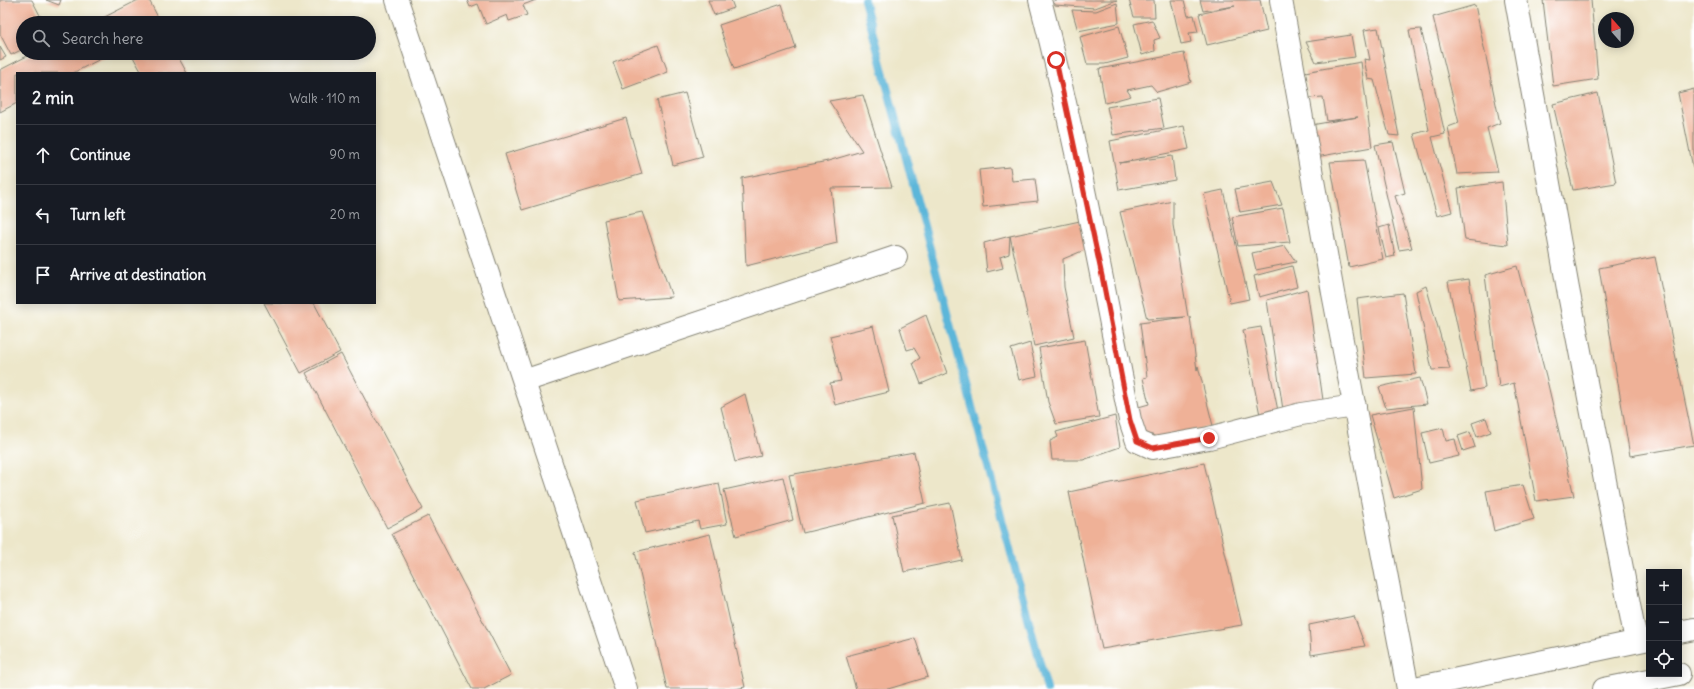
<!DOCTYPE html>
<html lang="en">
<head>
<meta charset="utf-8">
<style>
  body { margin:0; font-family:Delius,sans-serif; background:#20242c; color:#f1f3f6 }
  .controls { position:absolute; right:12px; bottom:12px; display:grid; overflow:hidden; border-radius:0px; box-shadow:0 2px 10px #0003 }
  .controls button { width:36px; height:36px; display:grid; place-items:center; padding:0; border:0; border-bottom:1px solid #363941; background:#171b24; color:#f1f3f6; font:20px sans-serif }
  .compass { position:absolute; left:1598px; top:12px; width:36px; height:36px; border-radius:50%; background:#171b24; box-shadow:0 2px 10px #0003; rotate:339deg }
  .stop { position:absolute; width:12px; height:12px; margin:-9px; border:3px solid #d93025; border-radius:50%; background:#fff }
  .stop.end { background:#d93025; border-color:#fff; box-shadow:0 1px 4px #0008 }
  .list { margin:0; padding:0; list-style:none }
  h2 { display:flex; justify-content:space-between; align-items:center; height:52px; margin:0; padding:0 16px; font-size:17px }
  h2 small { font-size:13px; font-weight:400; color:#9ea1a6 }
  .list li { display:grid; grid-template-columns:26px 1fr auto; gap:12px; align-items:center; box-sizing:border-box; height:60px; padding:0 16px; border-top:1px solid #363941 }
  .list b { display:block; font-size:15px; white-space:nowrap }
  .list em { font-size:13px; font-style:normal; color:#9ea1a6 }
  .icon { flex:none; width:22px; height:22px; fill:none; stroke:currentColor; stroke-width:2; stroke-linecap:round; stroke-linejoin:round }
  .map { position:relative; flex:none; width:1694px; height:689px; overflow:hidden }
  .search { position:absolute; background:#171b24; box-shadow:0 2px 10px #0003; left:16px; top:16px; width:360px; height:44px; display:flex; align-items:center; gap:10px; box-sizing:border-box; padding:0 14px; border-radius:22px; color:#9ea1a6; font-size:15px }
  .panel { position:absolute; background:#171b24; box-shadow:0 2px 10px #0003; left:16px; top:72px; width:360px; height:232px; border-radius:0px }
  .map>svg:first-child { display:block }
</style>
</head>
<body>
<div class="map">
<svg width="1694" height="689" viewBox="0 0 1694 689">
  <rect width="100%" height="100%" fill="#fff"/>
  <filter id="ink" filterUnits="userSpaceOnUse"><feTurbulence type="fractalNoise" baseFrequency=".025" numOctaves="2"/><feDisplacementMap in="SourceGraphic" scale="8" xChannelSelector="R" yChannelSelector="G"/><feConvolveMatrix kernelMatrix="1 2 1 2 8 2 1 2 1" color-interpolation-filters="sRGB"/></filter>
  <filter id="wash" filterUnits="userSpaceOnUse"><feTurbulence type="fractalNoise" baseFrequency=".012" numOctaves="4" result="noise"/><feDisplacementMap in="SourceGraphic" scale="16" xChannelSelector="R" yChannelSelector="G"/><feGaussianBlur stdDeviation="0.9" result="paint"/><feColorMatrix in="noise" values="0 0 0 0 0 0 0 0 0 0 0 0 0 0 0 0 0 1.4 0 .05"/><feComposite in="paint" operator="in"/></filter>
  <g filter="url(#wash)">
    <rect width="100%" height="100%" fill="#ede7ca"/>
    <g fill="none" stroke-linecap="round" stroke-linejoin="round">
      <polyline stroke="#5cb6d9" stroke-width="8" points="864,0 1047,689"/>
    </g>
    <g id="blocks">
      <g fill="#efb197">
        <polygon points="0,0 32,0 44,23 23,23 23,49 11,55 0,34"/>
        <polygon points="46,0 61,0 59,5"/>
        <polygon points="138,0 149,0 161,23 93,23"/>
        <polygon points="467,0 536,0 523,5 527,15 509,21 507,15 486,24 478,4 470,7"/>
        <polygon points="708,0 731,0 734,8 714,15"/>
        <polygon points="1054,0 1117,0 1095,8 1055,5"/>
        <polygon points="1129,0 1154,0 1155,17 1134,17"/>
        <polygon points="1171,0 1184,0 1188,16 1194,15 1198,32 1189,33 1191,42 1181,44"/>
        <polygon points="1200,0 1260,0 1267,31 1207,45 1199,14 1235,6 1203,11"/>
        <polygon points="1543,0 1591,0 1598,79 1553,86"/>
        <polygon points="1117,3 1119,23 1078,31 1072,10 1096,11"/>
        <polygon points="782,4 796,48 734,69 719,25"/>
        <polygon points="1475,5 1500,123 1487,128 1498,172 1457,174 1448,127 1459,123 1433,17"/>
        <polygon points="1152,20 1160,38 1154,40 1155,51 1142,55 1134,24"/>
        <polygon points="1119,26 1128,58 1105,64 1087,64 1080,37"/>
        <polygon points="1378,28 1399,136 1389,135 1374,80 1368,79 1364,59 1370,60 1364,30"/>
        <polygon points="1421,29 1445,134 1432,137 1452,212 1437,216 1414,134 1429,130 1409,30"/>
        <polygon points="1351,35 1355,57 1316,62 1306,42"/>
        <polygon points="658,45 668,72 623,89 613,62"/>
        <polygon points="0,47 6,57 0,60"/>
        <polygon points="33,53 112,53 73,73 17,73 17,103 0,112 0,70"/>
        <polygon points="135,53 176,53 187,73 142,73 132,55"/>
        <polygon points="1184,53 1191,82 1157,92 1151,85 1127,90 1131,96 1105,103 1099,69"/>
        <polygon points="1361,62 1372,147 1316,157 1311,125 1358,117 1327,121 1323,97 1309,98 1305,72"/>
        <polygon points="1694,89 1694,168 1693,168 1678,93"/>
        <polygon points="685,93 703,157 673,165 657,100"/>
        <polygon points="1598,93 1616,183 1573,190 1553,104"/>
        <polygon points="863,95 892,187 831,188 837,243 746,266 742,178 828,161 862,151 829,101"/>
        <polygon points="1158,98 1164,128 1113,135 1107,107"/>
        <polygon points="626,118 642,174 522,210 505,154"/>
        <polygon points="1184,126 1189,149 1119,163 1172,156 1175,180 1119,190 1110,141"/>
        <polygon points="1393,142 1405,193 1395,196 1412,248 1399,250 1375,145"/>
        <polygon points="1364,160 1383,259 1349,267 1330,162"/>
        <polygon points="1010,167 1012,181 1035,179 1038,201 983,207 979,170"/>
        <polygon points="1273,182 1282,205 1240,212 1235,189"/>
        <polygon points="1502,182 1508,245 1465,240 1458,188"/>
        <polygon points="1223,190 1249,299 1230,303 1204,194"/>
        <polygon points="1173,201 1173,225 1188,317 1190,317 1197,370 1198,366 1213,426 1144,444 1135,408 1149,404 1143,378 1147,377 1140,323 1186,317 1147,319 1120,212"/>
        <polygon points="1283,208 1290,242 1238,246 1232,217"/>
        <polygon points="642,212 672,297 619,301 604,220"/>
        <polygon points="1080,221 1087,249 1063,259 1064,287 1074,337 1034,346 1010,236 1009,254 1000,257 1003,268 987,272 984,243 1010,236"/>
        <polygon points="1389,225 1395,256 1386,258 1379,228"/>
        <polygon points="1285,246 1296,262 1256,270 1252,253"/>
        <polygon points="1655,257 1694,445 1630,456 1599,268"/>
        <polygon points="1292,266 1297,287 1259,297 1254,276"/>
        <polygon points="1517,266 1546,376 1574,496 1536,501 1514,383 1499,387 1485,275"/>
        <polygon points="1469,279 1485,388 1471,391 1448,282"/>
        <polygon points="1426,286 1450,369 1432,370 1416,291"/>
        <polygon points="1307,289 1323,400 1283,410 1267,300"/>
        <polygon points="1403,293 1416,374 1366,378 1357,299"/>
        <polygon points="264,303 314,303 340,352 301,373"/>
        <polygon points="926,315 947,373 921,384 913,363 920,358 914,348 907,350 900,328"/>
        <polygon points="873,326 889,392 835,405 830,383 841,381 830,336"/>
        <polygon points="1261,327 1278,411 1260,415 1243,330"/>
        <polygon points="1085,340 1099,417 1056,424 1048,402 1039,348"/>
        <polygon points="1030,343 1037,376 1019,380 1011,349"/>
        <polygon points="341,354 423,509 387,528 306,373"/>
        <polygon points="1420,378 1427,404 1386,408 1379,387"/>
        <polygon points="745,394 761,456 735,462 721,407"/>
        <polygon points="1414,407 1422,489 1394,498 1370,415"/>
        <polygon points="1115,416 1120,447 1083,460 1052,460 1050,441 1058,437 1056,432"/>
        <polygon points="1486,418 1491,432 1477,437 1472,423"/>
        <polygon points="1443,428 1446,441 1455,439 1459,456 1429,463 1422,433"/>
        <polygon points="1470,432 1475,447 1463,451 1458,436"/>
        <polygon points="914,452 925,503 803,533 789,475"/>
        <polygon points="1204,463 1242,625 1102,649 1069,492"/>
        <polygon points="783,477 793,520 736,536 724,490"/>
        <polygon points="719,483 727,524 700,529 698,521 645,533 637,500"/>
        <polygon points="1523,485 1534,519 1494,531 1486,491"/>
        <polygon points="950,503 962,560 904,572 892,515"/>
        <polygon points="428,516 511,675 484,689 472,689 392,534"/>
        <polygon points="710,534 745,687 735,689 667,689 635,552"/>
        <polygon points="1354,616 1365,646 1311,655 1309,625"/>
        <polygon points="915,638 928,677 888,689 856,689 846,656"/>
      </g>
    </g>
  </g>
  <g filter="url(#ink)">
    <use href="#blocks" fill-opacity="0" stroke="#848273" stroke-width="1"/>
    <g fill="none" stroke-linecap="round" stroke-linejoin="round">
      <g stroke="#848273" stroke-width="24">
        <g id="minor">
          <polyline points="397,0 626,689"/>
          <path d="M1040,0C1076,138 1102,280 1130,420L1137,441L1153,448L1209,438L1301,414L1355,406"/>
          <polyline points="1281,0 1333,293 1408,689"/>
          <polyline points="1516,0 1568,289 1636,641"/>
          <polyline points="524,381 896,257"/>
        </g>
      </g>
      <g stroke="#848273" stroke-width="24">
        <g id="primary">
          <polyline points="1679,632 1694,629"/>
          <polyline points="1410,689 1649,639"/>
          <polyline points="1604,689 1679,674"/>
        </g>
      </g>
      <use href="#minor" stroke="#fff" stroke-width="22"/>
      <use href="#primary" stroke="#fff" stroke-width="22"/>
    </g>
  </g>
  <g fill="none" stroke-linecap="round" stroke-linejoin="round" filter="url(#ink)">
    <polyline stroke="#d93025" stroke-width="5" points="1056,60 1102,276 1130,420 1137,441 1153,448 1209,438"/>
  </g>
</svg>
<div class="controls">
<button>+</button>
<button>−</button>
<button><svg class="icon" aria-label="locate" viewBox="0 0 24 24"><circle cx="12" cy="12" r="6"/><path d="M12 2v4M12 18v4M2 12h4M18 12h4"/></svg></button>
</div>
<svg class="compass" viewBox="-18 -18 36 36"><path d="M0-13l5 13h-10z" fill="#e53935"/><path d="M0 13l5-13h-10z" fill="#9ea1a6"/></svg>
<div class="stop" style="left:1056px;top:60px"></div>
<div class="stop end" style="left:1209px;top:438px"></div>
<div class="search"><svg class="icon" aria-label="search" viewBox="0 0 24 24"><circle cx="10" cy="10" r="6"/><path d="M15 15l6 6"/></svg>Search here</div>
<section class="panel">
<h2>2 min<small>Walk · 110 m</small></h2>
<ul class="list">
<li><svg class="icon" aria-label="ahead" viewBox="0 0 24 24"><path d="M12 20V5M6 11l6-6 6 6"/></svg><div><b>Continue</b></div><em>90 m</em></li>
<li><svg class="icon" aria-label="left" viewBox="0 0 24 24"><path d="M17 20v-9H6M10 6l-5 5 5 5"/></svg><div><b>Turn left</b></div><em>20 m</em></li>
<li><svg class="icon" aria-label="arrive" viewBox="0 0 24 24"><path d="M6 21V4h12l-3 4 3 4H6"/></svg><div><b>Arrive at destination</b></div></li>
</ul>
</section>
</div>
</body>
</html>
